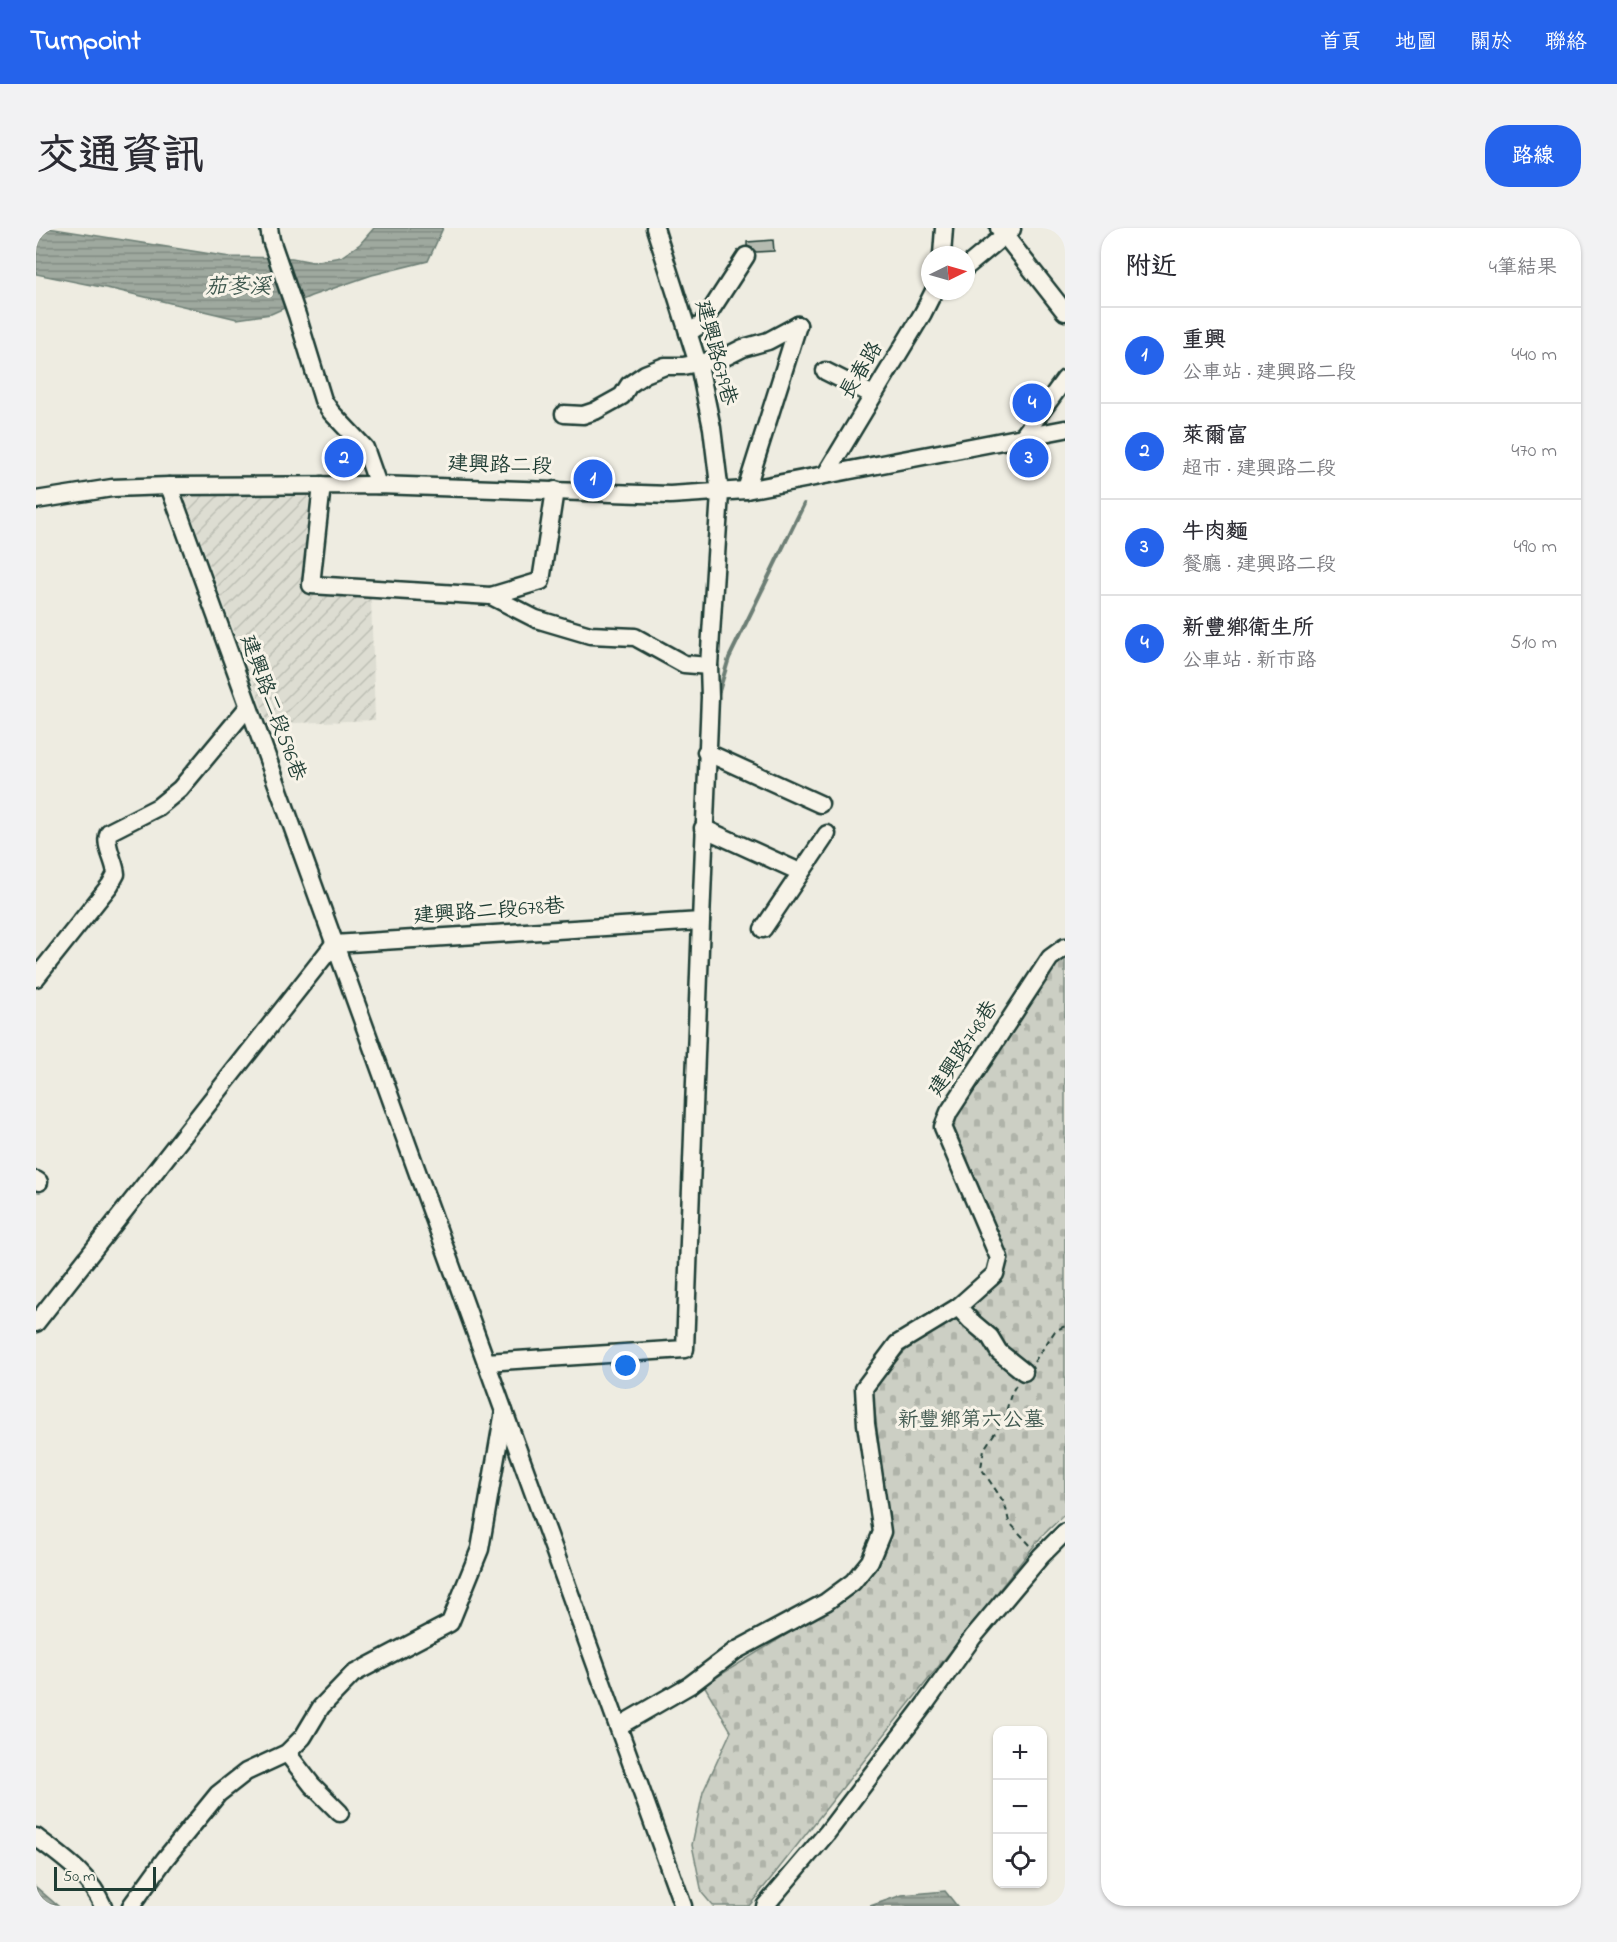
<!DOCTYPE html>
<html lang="zh-TW">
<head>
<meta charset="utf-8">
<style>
  body { margin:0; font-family:"Indie Flower","LXGW WenKai TC",sans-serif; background:#f2f2f3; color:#2b2b33 }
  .controls { position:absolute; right:18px; bottom:18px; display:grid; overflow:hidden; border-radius:12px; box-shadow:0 2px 4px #0004 }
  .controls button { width:54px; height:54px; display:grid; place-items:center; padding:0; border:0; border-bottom:2px solid #e1e1e2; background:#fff; color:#2b2b33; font:30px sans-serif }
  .compass { position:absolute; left:885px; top:18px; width:54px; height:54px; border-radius:50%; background:#fff; box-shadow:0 2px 4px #0004; rotate:85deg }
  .scale { position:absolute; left:18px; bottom:15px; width:102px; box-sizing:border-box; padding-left:6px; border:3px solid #1f3d34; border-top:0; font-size:16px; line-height:21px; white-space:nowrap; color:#1f3d34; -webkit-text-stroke:4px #f7f3e8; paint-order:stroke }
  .you { position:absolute; left:590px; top:1138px; width:21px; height:21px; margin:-15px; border:4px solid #fff; border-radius:50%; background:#1a73e8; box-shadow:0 0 0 9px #1a73e833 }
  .badge { display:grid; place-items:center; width:39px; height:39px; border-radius:50%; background:#2563eb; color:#fff; font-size:20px; font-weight:700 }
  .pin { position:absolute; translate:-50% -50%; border:3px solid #fff; box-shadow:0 2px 6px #0006 }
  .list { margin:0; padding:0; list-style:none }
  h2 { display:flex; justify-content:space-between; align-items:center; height:78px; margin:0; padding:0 24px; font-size:26px }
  h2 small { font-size:20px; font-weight:400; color:#7c7c81 }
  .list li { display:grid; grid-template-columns:39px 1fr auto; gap:18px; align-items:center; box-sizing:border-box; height:96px; padding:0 24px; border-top:2px solid #e1e1e2 }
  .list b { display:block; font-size:22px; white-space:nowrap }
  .list p { margin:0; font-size:20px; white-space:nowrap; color:#7c7c81 }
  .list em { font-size:20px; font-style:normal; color:#7c7c81 }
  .icon { flex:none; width:33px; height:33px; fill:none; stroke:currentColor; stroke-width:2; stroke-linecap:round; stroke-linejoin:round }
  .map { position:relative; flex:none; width:1029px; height:1678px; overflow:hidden; border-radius:24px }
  header { display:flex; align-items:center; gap:36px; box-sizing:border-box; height:84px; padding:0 30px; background:#2563eb; color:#fff }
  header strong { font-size:28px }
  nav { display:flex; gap:33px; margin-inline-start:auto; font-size:21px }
  .intro { display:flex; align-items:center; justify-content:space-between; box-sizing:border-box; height:144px; padding:0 36px }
  h1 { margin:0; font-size:42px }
  .button { padding:15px 27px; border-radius:24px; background:#2563eb; color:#fff; font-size:21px; font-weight:700 }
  main { display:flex; gap:36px; padding:0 36px }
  aside { flex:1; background:#fff; border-radius:24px; box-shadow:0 2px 4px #0004 }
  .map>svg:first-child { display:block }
</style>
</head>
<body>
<header>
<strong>Turnpoint</strong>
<nav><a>首頁</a><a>地圖</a><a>關於</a><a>聯絡</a></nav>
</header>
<div class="intro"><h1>交通資訊</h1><a class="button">路線</a></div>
<main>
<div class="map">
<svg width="1029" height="1678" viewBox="0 0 1029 1678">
  <defs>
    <pattern id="industrial-furrows" width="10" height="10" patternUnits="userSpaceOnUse" patternTransform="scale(1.5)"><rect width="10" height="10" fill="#ddddd2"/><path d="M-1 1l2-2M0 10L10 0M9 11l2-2" fill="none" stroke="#bdbfb5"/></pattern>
    <pattern id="cemetery-stones" width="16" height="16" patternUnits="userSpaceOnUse" patternTransform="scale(1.5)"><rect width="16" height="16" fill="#cccfc4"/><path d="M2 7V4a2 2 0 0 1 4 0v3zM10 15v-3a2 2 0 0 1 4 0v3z" fill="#afb3a9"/></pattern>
    <pattern id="water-rules" width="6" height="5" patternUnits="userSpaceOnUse" patternTransform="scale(1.5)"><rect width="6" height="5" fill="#9fa99f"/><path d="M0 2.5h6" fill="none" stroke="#818b82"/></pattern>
  </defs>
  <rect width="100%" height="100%" fill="#eeece1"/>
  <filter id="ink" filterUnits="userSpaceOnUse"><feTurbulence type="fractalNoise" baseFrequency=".0167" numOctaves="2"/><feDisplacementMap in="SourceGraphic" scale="12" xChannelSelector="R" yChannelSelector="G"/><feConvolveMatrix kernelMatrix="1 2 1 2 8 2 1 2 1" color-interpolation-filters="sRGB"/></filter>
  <g filter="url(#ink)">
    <polygon fill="url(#industrial-furrows)" points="148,267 273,267 267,364 335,371 339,492 232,496"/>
    <polygon fill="url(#cemetery-stones)" stroke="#76867c" stroke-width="1.5" points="1029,730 1029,1286 1005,1309 713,1678 677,1678 666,1665 656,1617 667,1564 695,1503 668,1457 797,1378 853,1304 836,1159 872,1120 966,1051 973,1030 916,895 1017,738"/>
    <g fill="url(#water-rules)" stroke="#6c7e74" stroke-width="1.5">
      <polygon points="0,0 12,0 194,29 256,30 277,34 305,29 324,16 338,0 407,0 392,33 336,47 275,68 235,86 201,91 80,62 0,46"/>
      <polygon points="0,1659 22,1678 0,1678"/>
      <polygon points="909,1663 921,1678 834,1678 866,1667"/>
    </g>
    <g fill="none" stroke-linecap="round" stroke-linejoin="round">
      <polyline stroke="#6c7e74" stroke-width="4" points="681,470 693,430 768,276"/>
    </g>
    <polygon fill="#b5bbb0" stroke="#1f3d34" stroke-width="1.5" points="737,12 738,23 720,24 716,20 711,18 711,14"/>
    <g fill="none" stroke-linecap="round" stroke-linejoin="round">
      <g stroke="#1f3d34" stroke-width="21">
        <g id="minor">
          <polyline points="233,0 235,12 261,87 287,172 295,184 329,220 342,257"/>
          <polyline points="963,0 1029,84"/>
          <polyline points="906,27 908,0"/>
          <polyline points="930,39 976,1"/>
          <polyline points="652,105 666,96 710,28"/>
          <polyline points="789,143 837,167"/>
          <polyline points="528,186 547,187 559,183 586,168 593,157 609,146 629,138 647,138 687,130 707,120 732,113 762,97"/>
          <polyline points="988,207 1029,151"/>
          <polyline points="790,246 887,85 898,63"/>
          <polyline points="286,257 275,357 455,368 500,391 554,407 599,409 648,436 673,438"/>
          <polyline points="133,258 647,1678"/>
          <polyline points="710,262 762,97"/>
          <polyline points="0,272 76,260 133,258 342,257 634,267 710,262 1029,201"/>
          <polyline points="455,368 505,353 519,262"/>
          <polyline points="670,524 784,576"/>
          <polyline points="667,600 764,644"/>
          <polyline points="727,701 791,606"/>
          <path d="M0,750L74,657L80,646C79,632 67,616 73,604L122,579L144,561L212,479"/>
          <polyline points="0,952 3,954"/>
          <polyline points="922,1079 935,1093 954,1109 963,1124 988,1144"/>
          <polyline points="0,1095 298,716 665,693 674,469 673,438 684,265 676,200 664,142 619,0"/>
          <polyline points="450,1134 649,1121 665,693"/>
          <polyline points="583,1498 654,1457 699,1423 790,1374 817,1354 834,1333 846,1304 830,1196 828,1160 861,1116 922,1079 959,1046 963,1030 907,899 913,884 1014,730 1029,719"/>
          <polyline points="251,1525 276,1557 304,1585"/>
          <path d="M0,1609C27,1630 53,1646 67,1678"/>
          <polyline points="95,1678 129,1631 182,1566 210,1544 251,1525 267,1509 285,1479 317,1446 414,1395 444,1321 468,1183"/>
          <polyline points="729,1678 791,1605 889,1476 937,1409 1005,1328 1029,1304"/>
        </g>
      </g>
      <g stroke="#1f3d34" stroke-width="2" stroke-dasharray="6 4.5" stroke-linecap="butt">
        <polyline points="998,1134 1019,1103 1029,1098"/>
        <polyline points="980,1157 975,1166 968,1191 948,1221 945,1240 969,1276 973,1294 995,1318"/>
      </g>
      <use href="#minor" stroke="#f7f3e8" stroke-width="16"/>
    </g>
  </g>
  <g text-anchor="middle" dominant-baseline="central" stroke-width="6" stroke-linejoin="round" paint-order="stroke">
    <g font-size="21" fill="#1f3d34" stroke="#f7f3e8">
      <text transform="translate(679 125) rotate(75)">建興路679巷</text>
      <text transform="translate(826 143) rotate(-59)">長春路</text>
      <text transform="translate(464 238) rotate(2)">建興路二段</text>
      <text transform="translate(236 480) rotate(70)">建興路二段596巷</text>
      <text transform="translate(453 684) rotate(-4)">建興路二段678巷</text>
      <text transform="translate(928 821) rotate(-57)">建興路748巷</text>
    </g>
    <g font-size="21" fill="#425a51" stroke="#f7f3e8">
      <text x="935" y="1193">新豐鄉第六公墓</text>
    </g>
    <g font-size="22" font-style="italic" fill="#3f584f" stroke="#f7f3e8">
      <text x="202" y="60">茄苳溪</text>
    </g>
  </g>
</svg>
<div class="controls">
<button>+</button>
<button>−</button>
<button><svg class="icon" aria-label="locate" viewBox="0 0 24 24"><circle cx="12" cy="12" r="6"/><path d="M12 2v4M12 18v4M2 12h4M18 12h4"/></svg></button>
</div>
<svg class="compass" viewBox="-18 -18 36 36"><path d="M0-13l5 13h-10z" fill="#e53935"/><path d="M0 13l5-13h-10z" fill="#7c7c81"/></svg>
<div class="scale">50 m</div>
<div class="you"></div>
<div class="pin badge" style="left:557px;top:251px">1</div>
<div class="pin badge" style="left:308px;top:230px">2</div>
<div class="pin badge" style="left:993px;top:230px">3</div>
<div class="pin badge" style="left:996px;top:175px">4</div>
</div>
<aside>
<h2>附近<small>4筆結果</small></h2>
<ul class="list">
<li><span class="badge">1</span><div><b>重興</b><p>公車站 · 建興路二段</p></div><em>440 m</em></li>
<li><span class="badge">2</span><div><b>萊爾富</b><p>超市 · 建興路二段</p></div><em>470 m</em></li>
<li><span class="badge">3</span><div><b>牛肉麵</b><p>餐廳 · 建興路二段</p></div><em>490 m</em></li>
<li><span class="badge">4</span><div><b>新豐鄉衛生所</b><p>公車站 · 新市路</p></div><em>510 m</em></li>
</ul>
</aside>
</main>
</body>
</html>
